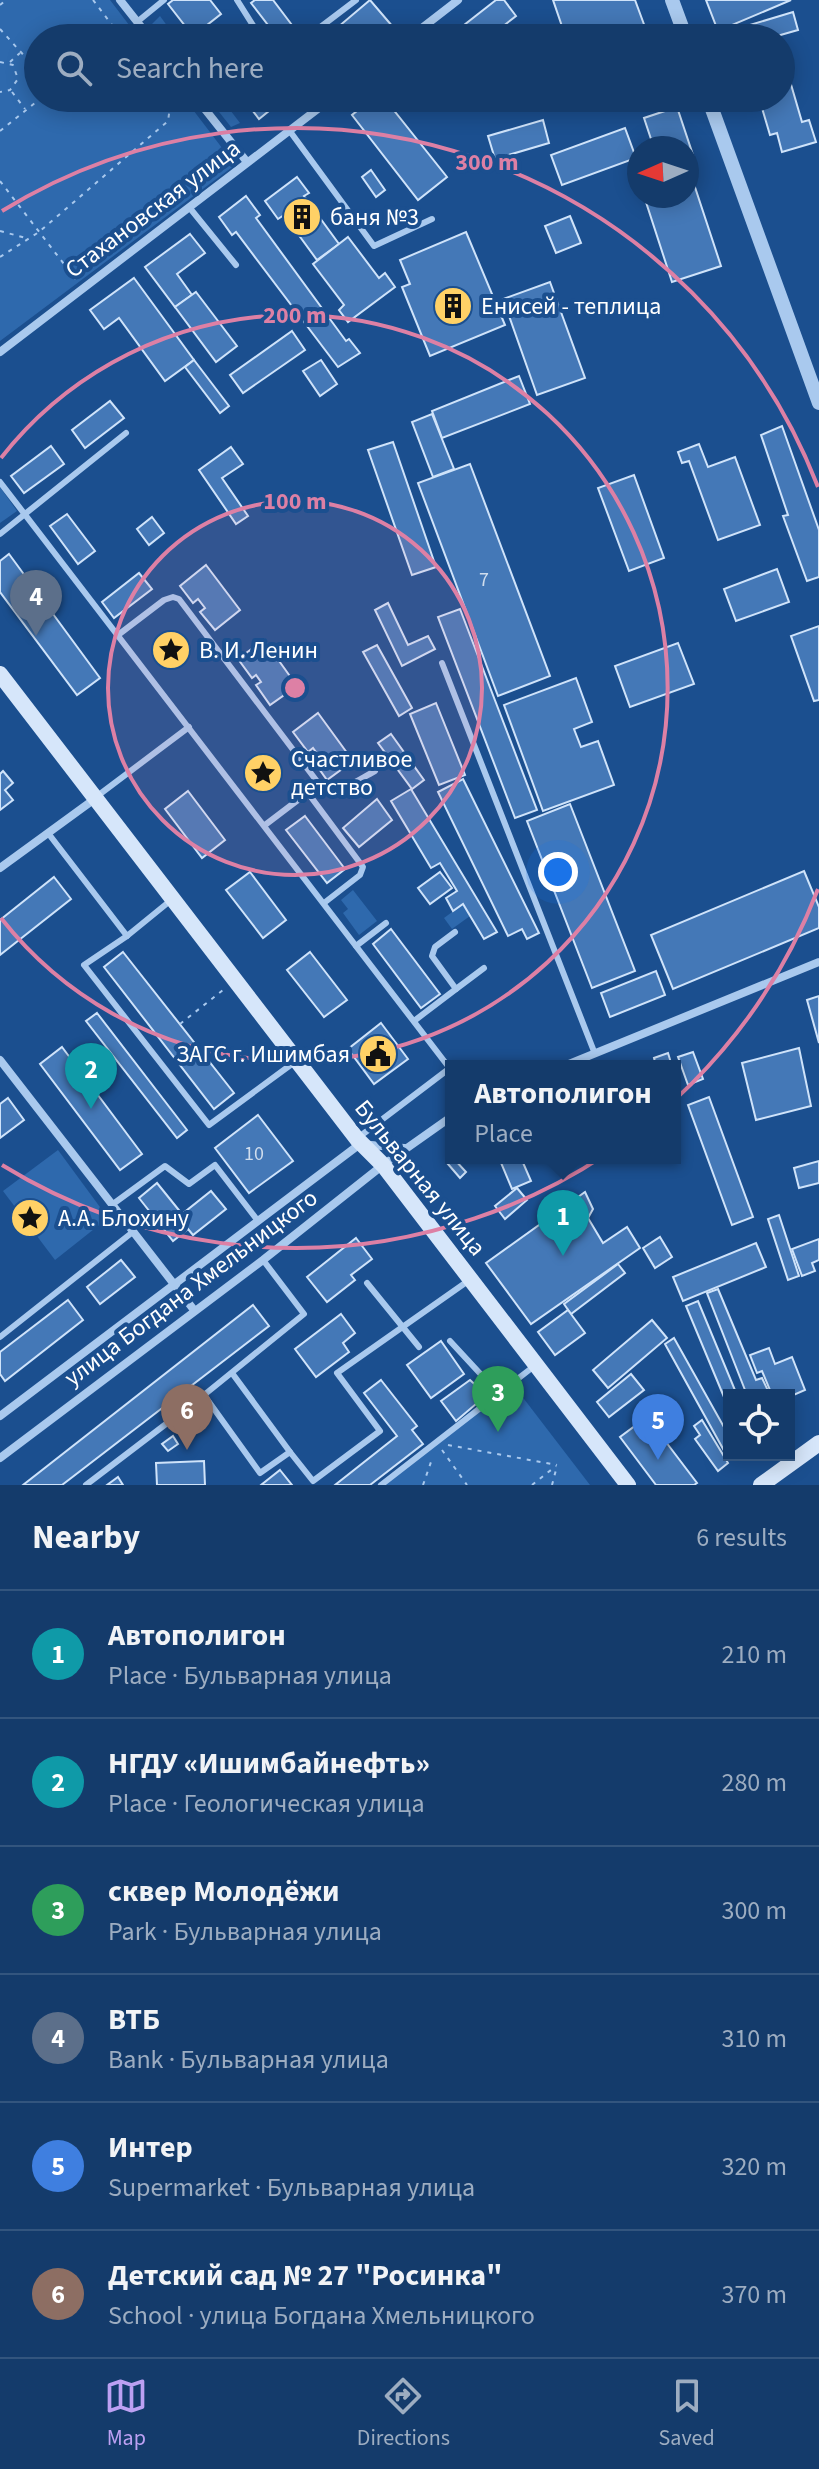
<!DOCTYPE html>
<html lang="en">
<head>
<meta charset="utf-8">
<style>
  body { margin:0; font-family:"Source Sans 3",sans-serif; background:#214673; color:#f1f3f6 }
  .controls { position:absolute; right:24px; bottom:24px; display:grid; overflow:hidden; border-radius:0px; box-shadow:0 4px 20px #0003 }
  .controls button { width:72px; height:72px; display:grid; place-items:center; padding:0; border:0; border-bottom:2px solid #33557e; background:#143b6b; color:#f1f3f6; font:40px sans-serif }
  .compass { position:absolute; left:627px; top:136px; width:72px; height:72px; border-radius:50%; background:#143b6b; box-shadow:0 4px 20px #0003; rotate:267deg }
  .you { position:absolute; left:558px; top:872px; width:28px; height:28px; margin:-20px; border:6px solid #fff; border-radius:50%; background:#1a73e8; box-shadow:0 0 0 12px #1a73e833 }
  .badge { display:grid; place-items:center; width:52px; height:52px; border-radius:50%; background:#bca0f2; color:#fff; font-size:26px; font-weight:700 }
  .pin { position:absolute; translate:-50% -66px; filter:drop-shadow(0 2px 4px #0008) }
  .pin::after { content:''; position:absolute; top:42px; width:28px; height:24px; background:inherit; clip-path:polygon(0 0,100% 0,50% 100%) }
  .popup { position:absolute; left:445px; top:1060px; width:236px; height:104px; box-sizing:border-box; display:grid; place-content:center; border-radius:0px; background:#143b6b; filter:drop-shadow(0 2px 6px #0005); font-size:26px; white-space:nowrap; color:#9dadc1 }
  .popup b { font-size:30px; color:#f1f3f6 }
  .popup::after { content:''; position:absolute; left:50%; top:100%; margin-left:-16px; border:16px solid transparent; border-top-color:#143b6b }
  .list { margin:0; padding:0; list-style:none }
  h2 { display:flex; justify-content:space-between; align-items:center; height:104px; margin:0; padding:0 32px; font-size:34px }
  h2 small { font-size:26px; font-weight:400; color:#9dadc1 }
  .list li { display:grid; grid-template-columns:52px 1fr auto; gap:24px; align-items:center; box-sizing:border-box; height:128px; padding:0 32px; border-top:2px solid #33557e }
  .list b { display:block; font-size:30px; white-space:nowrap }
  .list p { margin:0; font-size:26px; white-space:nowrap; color:#9dadc1 }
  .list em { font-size:26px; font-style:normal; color:#9dadc1 }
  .icon { flex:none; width:44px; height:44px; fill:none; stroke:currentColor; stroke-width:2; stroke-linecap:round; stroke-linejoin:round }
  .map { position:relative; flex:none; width:819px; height:1485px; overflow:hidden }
  .search { position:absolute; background:#143b6b; box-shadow:0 4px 20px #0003; left:24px; right:24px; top:24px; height:88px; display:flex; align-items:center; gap:20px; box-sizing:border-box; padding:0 28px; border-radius:44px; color:#9dadc1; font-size:30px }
  .sheet { height:872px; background:#143b6b }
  nav { display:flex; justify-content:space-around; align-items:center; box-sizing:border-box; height:112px; border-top:2px solid #33557e; background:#143b6b; font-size:22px; color:#9dadc1 }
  nav a { display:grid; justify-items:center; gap:4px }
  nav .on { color:#bca0f2 }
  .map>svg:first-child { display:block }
</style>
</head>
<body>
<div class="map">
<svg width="819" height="1485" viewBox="0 0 819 1485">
  <rect width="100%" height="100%" fill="#1b4f8f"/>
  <g fill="#2e69ad">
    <polygon points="0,0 110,0 139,38 38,38 38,98 184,98 235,165 0,341"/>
    <polygon points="160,16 176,38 162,38 151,25"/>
    <polygon points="208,98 221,98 240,123 231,127"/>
    <polygon points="0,487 17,511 0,523"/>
    <polygon points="353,890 377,921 359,935 343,913 348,909 341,900"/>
    <polygon points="463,904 470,916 452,929 444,918"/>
    <polygon points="58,1150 108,1218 55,1260 3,1191"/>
    <polygon points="511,1382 590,1485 377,1485"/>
  </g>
  <g fill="#4478b7" stroke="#cfe3fa" stroke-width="2">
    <polygon points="173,0 210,0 221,14 193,36 168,4"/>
    <polygon points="255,0 273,0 298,33 292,38 278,38 251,3"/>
    <polygon points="370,0 393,27 380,38 348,38 338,27"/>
    <polygon points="496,0 504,0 516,16 488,38 466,38 459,29"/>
    <polygon points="553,0 635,0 649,38 566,38"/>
    <polygon points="706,0 791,0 718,31"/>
    <polygon points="793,12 798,30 770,38 743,38 740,28"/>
    <polygon points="790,81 802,122 809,120 816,142 782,152 777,133 770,135 759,98 781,98 781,84"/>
    <polygon points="243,98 285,98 259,119"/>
    <polygon points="373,98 384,98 447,177 418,200 352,115"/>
    <polygon points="588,98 615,98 591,107"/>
    <polygon points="677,107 695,161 687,164 687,148 654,148 644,118"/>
    <polygon points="543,120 549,143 495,159 488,136"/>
    <polygon points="625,128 636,158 562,185 551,155"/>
    <polygon points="371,170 385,190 376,197 362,177"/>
    <polygon points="690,172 721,266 672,282 644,196 687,196 687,174"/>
    <polygon points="297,177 309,193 304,196 339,244 317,260 284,215 278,219 265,201"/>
    <polygon points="246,196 260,215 256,218 346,341 349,339 360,353 338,367 236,232 232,235 219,217"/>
    <polygon points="570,216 581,243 556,253 545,226"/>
    <polygon points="466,232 505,325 430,356 402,287 410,284 400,260"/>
    <polygon points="190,234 205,253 177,274 192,295 175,307 145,267"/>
    <polygon points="348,237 379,278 385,273 395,287 348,322 339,310 344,305 313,264"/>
    <polygon points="134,278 194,360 165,381 119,318 104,329 90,310"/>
    <polygon points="550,282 585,378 537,395 503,299"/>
    <polygon points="196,292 237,346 216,362 175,307"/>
    <polygon points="292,331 305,350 243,393 230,375"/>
    <polygon points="194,360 229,406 220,413 185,367"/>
    <polygon points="321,360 337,384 320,396 303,371"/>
    <polygon points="519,376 530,404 442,438 432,411"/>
    <polygon points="110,401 124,418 85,448 72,430"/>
    <polygon points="432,414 454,469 433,477 412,422"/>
    <polygon points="782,426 819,530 819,577 807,581 783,516 788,515 761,435"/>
    <polygon points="393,442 436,567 412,575 368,450"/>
    <polygon points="699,444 708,467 735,457 760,525 718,540 689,461 682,463 678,452"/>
    <polygon points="51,446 64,464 24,493 11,476"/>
    <polygon points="231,447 243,464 222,478 248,516 236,524 199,470"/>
    <polygon points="470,464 550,676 498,696 418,483"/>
    <polygon points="634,475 664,558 629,571 598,488"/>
    <polygon points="67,514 95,551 78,564 50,526"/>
    <polygon points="152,517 164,533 149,545 137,529"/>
    <polygon points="9,554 100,678 77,695 0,592 0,561"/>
    <polygon points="206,565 240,610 215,630 200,612 205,608 198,599 193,603 180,586"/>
    <polygon points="777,569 789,602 736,621 724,589"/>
    <polygon points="139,573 152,589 114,618 102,602"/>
    <polygon points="388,603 408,645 428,636 435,649 402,666 375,610"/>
    <polygon points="460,609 537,810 515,818 438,617"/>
    <polygon points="819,626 819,700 814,701 791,636"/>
    <polygon points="264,640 297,686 270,705 256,685 261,682 256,675 252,678 238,659"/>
    <polygon points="678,643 694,684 630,707 615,666"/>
    <polygon points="377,645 412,708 399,716 363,652"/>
    <polygon points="576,678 592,722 574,729 581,747 598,741 614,785 543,811 504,705"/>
    <polygon points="436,703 465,775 439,785 410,714"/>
    <polygon points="318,713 353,761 327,780 312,759 318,755 313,748 308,752 293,732"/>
    <polygon points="391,734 424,780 412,789 378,743"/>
    <polygon points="3,771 13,783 5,790 13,800 0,810 0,774"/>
    <polygon points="463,779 539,933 527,939 522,929 508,936 438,792"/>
    <polygon points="411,789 497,932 484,939 463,904 453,911 446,898 457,891 440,863 431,868 391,801"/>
    <polygon points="188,791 225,840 202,858 165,809"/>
    <polygon points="377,799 392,820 359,847 343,828"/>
    <polygon points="570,804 635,971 592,988 527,821"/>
    <polygon points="305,816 345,869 327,883 286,830"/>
    <polygon points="804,871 819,907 819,928 673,989 651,935"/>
    <polygon points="250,872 286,920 263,938 226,890"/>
    <polygon points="440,872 452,888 430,904 418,888"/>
    <polygon points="54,877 71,899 0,955 0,920"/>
    <polygon points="391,929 440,994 421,1008 373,944"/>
    <polygon points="123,952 234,1093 214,1109 104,967"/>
    <polygon points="310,952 347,1000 324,1017 287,970"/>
    <polygon points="656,971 665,995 610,1017 601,993"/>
    <polygon points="819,996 819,1043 807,1000"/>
    <polygon points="97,1013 187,1130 177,1138 86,1021"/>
    <polygon points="381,1023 408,1059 374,1084 348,1049"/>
    <polygon points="62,1047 142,1154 120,1170 40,1064"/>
    <polygon points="799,1048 811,1106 756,1120 742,1063"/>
    <polygon points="693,1052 703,1079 688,1085 678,1057"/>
    <polygon points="668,1053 672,1066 656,1066 654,1058"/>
    <polygon points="709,1097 753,1217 732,1225 688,1105"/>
    <polygon points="8,1098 24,1120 0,1138 0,1104"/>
    <polygon points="258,1115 293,1161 249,1193 215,1148"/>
    <polygon points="499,1158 521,1158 531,1181 512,1189"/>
    <polygon points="454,1159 466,1172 460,1178 448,1164"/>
    <polygon points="819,1161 819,1183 799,1188 794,1168"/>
    <polygon points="157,1183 182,1214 211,1191 226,1209 193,1235 188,1229 173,1241 139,1198"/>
    <polygon points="517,1188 527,1200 505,1219 495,1206"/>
    <polygon points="585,1192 593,1209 588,1218 603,1243 627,1227 640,1248 531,1324 486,1263"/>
    <polygon points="779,1215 799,1276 788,1280 768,1219"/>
    <polygon points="660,1237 672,1257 655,1268 643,1248"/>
    <polygon points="356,1238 372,1259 351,1275 355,1280 327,1302 307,1277"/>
    <polygon points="819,1239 819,1260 812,1263 815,1271 802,1276 792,1249"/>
    <polygon points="756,1243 766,1267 683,1301 673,1277"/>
    <polygon points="121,1260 135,1277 100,1304 87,1287"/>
    <polygon points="618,1264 625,1273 571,1314 564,1304"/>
    <polygon points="718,1289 756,1380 762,1378 770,1395 747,1395 745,1390 707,1293"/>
    <polygon points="68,1300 83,1320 5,1381 0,1374 0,1352"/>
    <polygon points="698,1301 737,1395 729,1395 729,1409 686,1306"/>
    <polygon points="253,1305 269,1326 62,1485 23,1485"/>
    <polygon points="568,1310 585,1333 555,1355 538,1332"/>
    <polygon points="341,1314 355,1333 343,1343 349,1352 316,1377 295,1349"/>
    <polygon points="652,1320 667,1338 608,1388 593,1370"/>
    <polygon points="674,1338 729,1436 729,1454 727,1456 665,1344"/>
    <polygon points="441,1341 464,1374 431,1398 407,1365"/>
    <polygon points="769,1348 775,1364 792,1357 805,1390 789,1397 789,1395 772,1395 762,1371 757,1373 750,1355"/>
    <polygon points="631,1374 644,1390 609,1417 597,1402"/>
    <polygon points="381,1380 417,1426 412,1430 423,1444 370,1485 335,1485 397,1436 364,1393"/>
    <polygon points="470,1380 480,1389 483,1398 456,1421 441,1401"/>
    <polygon points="647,1417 697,1483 694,1485 656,1485 620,1437"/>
    <polygon points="702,1420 728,1463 718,1471 695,1439 700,1435 694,1426"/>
    <polygon points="173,1436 178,1444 168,1451 162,1444"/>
    <polygon points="204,1461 205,1485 157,1485 156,1463"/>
    <polygon points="280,1470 292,1485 261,1485"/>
    <polygon points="118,1477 123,1485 107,1485"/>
  </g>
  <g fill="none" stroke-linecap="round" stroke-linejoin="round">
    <g stroke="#a9c9ee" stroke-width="2" stroke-dasharray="4 6" stroke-linecap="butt">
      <polyline points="93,0 122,38"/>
      <polyline points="0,5 6,0"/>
      <polyline points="0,29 38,71"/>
      <polyline points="0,62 13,65 18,79 10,90 0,92"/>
      <polyline points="10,62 20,53"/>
      <polyline points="12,92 25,109"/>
      <polyline points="0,131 41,98"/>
      <polyline points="0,181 77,281"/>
      <polyline points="0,231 26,238"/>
      <polyline points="0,257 39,232 168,121 170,107 166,98"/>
      <polyline points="180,1024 223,990"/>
      <polyline points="448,1445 557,1465"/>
      <polyline points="442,1450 467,1485"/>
      <polyline points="423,1485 432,1459"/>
      <polyline points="532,1485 556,1466"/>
      <polyline points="552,1485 557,1466"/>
    </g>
    <g stroke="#a9c9ee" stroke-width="6">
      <polyline points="237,0 261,38"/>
      <polyline points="137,22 164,0"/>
      <polyline points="306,38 356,0"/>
      <polyline points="304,98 314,112"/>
      <polyline points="289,130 374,246 432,219"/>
      <polyline points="189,207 236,265"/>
      <polyline points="0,482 451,1070"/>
      <polyline points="0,534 126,433"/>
      <polyline points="118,635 164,600 173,597 179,599 319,784 265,825"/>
      <polyline points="442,663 595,1054"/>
      <path d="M319,784C342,795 354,782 375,771"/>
      <polyline points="308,793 363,867 360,875 324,903"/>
      <polyline points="96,797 189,727"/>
      <polyline points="48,833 127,936 170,901"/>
      <polyline points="127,936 84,965 209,1125 296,1061"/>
      <polyline points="356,946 386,923"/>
      <polyline points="456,989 484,968"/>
      <polyline points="414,1021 456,989 432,956 435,947 455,932"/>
      <polyline points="359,1137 450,1068"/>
      <polyline points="113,1204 165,1166 189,1184 215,1165 258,1221"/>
      <polyline points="367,1283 419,1347"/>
      <polyline points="0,1337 134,1231"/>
      <polyline points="450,1341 499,1394"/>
      <polyline points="232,1373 290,1452"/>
      <polyline points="204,1395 304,1314 263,1260"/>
      <polyline points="86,1485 204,1395 260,1473 290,1452 313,1481 380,1431 337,1373 468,1281"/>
      <polyline points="381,1485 533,1367"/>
    </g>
    <g stroke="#a9c9ee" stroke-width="8">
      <polyline points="120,0 150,38"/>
      <polyline points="409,38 458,0"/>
      <polyline points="196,98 247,162"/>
      <polyline points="0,352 332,98"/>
      <polyline points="0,868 96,798"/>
      <polyline points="0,1060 194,1310"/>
      <polyline points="564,1066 819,962"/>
      <polyline points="0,1416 360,1144 404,1148"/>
      <polyline points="0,1458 263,1260 383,1165 451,1117"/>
    </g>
    <g stroke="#a9c9ee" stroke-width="14">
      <polyline points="672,0 686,38"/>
      <polyline points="708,98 819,403"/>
    </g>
    <g stroke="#d6e6fa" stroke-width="16">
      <polyline points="0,674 357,1139 383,1165 628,1485"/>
      <polyline points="761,1485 819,1443"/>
    </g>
  </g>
  <circle cx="295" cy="688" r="187" fill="#dd80a5" fill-opacity=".12"/>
  <g fill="none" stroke="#dd80a5" stroke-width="4">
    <circle cx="295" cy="688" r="187"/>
    <path d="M1 458A373 373 0 1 1 1 918"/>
    <path d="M818 889A560 560 0 0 1 2 1165M2 211A560 560 0 0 1 818 487"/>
  </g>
  <defs>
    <g id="building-disc" transform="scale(2)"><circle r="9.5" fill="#ffd166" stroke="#1b4f8f"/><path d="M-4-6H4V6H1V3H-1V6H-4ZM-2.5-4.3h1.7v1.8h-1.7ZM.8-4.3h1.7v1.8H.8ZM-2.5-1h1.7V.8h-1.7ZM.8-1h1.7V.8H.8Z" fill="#111"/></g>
    <g id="sight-disc" transform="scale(2)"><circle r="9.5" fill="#ffd166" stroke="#1b4f8f"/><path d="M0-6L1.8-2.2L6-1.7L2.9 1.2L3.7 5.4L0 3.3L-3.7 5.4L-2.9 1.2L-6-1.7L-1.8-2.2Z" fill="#111"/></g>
    <g id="civic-disc" transform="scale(2)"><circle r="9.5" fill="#ffd166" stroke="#1b4f8f"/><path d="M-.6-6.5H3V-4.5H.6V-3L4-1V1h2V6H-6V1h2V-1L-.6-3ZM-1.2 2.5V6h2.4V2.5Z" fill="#111"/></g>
  </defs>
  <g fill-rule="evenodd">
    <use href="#building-disc" x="302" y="217"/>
    <use href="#building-disc" x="453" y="306"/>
    <use href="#sight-disc" x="171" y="650"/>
    <use href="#sight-disc" x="263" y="773"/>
    <use href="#civic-disc" x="378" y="1054"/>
    <use href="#sight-disc" x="30" y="1218"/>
  </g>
  <g text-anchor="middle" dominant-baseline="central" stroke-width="8" stroke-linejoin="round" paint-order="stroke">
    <g font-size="20" fill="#d0dded">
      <text x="484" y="580">7</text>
      <text x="254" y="1154">10</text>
    </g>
    <g font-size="24" fill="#fff" stroke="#1b4f8f">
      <text transform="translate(153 209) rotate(-37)">Стахановская улица</text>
      <text transform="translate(420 1178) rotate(51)">Бульварная улица</text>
      <text transform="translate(191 1288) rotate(-37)">улица Богдана Хмельницкого</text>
    </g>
    <g font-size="24" fill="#fff" stroke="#1b4f8f" text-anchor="start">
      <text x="330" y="217">баня №3</text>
      <text x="481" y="306">Енисей - теплица</text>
      <text x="199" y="650">В. И. Ленин</text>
      <text x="291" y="759">Счастливое<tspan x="291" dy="28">детство</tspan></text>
      <text x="350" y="1054" text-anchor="end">ЗАГС г. Ишимбая</text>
      <text x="58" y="1218">А.А. Блохину</text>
    </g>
  </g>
  <circle cx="295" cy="688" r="12" fill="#dd80a5" stroke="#1b4f8f" stroke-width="4"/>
  <g font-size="24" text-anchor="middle" font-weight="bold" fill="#dd80a5" stroke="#1b4f8f" stroke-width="8" stroke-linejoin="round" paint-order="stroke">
    <text x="487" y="170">300 m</text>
    <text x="295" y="323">200 m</text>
    <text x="295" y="509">100 m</text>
  </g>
</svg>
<div class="controls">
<button><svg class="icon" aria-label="locate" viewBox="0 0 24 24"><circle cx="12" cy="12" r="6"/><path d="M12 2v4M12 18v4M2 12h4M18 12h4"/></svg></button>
</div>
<svg class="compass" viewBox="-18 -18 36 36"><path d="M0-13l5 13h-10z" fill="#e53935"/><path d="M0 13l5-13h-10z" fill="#9dadc1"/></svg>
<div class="you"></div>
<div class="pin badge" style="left:563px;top:1256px;background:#0f9aa8">1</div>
<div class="popup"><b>Автополигон</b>Place</div>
<div class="pin badge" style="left:91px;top:1109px;background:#0f9aa8">2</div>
<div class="pin badge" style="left:498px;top:1432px;background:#2e9e5b">3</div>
<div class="pin badge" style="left:36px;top:636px;background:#5c6f8a">4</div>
<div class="pin badge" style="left:658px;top:1460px;background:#3f7fe0">5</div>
<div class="pin badge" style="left:187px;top:1450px;background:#8d6e63">6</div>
<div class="search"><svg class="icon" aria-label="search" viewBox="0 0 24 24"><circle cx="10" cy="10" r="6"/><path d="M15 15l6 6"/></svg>Search here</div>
</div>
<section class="sheet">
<h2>Nearby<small>6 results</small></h2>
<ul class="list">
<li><span class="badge" style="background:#0f9aa8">1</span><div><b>Автополигон</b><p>Place · Бульварная улица</p></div><em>210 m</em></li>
<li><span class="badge" style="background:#0f9aa8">2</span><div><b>НГДУ «Ишимбайнефть»</b><p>Place · Геологическая улица</p></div><em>280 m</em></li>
<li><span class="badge" style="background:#2e9e5b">3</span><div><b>сквер Молодёжи</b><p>Park · Бульварная улица</p></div><em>300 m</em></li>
<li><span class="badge" style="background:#5c6f8a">4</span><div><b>ВТБ</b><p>Bank · Бульварная улица</p></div><em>310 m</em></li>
<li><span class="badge" style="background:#3f7fe0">5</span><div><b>Интер</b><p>Supermarket · Бульварная улица</p></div><em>320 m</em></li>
<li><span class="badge" style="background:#8d6e63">6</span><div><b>Детский сад № 27 &quot;Росинка&quot;</b><p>School · улица Богдана Хмельницкого</p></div><em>370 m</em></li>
</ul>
</section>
<nav>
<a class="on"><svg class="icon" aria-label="map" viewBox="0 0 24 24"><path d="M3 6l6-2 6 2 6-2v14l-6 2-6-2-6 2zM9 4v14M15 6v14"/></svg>Map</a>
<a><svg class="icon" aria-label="directions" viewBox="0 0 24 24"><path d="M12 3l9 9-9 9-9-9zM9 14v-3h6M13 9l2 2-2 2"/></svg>Directions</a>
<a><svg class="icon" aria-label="saved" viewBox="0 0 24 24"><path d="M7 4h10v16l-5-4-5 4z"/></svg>Saved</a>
</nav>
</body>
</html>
